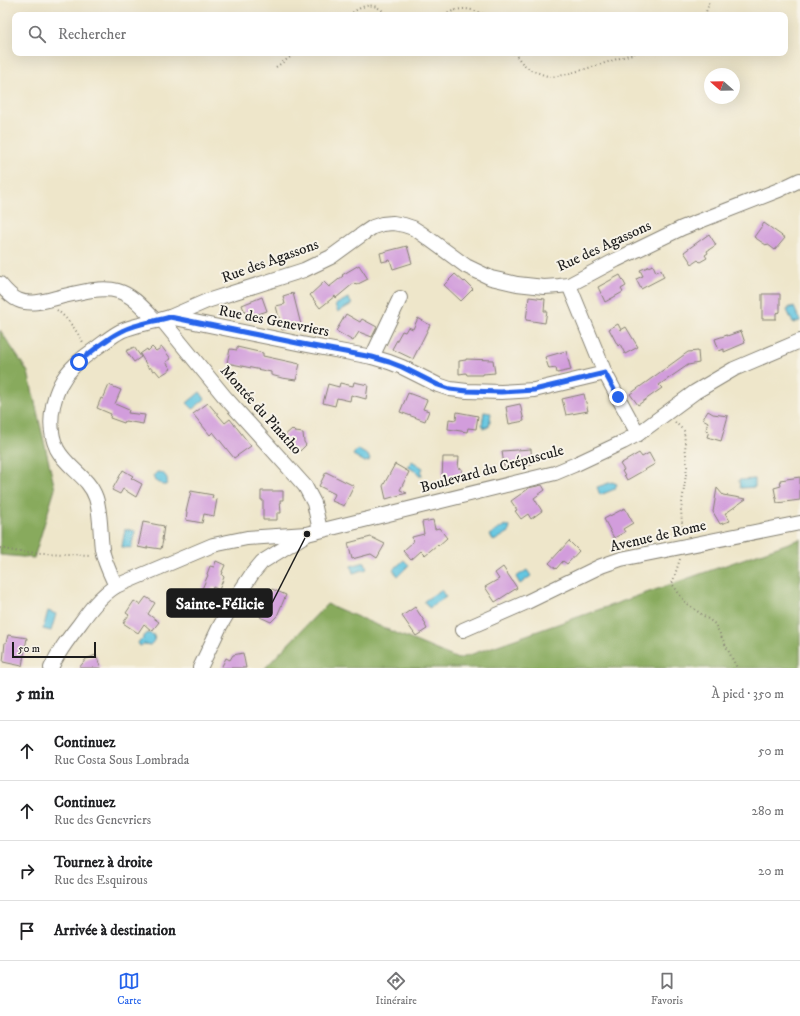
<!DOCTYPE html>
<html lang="fr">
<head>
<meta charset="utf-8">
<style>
  body { margin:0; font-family:"IM FELL DW Pica",serif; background:#f6f6f6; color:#202124 }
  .compass { position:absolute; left:704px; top:68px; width:36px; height:36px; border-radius:50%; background:#fff; box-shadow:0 4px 16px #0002; rotate:290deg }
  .scale { position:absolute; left:12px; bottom:10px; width:84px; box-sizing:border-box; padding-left:4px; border:2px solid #1c1c1c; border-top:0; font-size:11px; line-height:14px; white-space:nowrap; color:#1c1c1c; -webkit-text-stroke:3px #f7f3e8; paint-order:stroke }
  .stop { position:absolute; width:12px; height:12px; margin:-9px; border:3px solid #2563eb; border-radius:50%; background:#fff }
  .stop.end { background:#2563eb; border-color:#fff; box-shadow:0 1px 4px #0008 }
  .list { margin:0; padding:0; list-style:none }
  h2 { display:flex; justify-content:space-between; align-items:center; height:52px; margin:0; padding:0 16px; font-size:17px }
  h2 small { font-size:13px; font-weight:400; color:#757577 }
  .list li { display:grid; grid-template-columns:26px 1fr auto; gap:12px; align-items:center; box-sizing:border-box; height:60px; padding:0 16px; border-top:1px solid #e0e0e0 }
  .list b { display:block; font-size:15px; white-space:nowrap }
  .list p { margin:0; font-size:13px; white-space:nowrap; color:#757577 }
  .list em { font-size:13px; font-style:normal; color:#757577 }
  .icon { flex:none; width:22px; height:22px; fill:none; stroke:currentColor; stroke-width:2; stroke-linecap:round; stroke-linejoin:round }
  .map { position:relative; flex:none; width:800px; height:668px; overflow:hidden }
  .search { position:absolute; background:#fff; box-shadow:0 4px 16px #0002; left:12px; right:12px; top:12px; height:44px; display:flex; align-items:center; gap:10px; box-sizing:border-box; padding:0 14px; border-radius:8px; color:#757577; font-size:15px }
  .sheet { height:292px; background:#fff }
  nav { display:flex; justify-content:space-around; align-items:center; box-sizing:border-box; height:56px; border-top:1px solid #e0e0e0; background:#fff; font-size:11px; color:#757577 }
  nav a { display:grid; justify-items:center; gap:2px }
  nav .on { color:#2563eb }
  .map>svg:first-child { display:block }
</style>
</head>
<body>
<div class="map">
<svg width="800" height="668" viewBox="0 0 800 668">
  <rect width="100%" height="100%" fill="#f7f3e8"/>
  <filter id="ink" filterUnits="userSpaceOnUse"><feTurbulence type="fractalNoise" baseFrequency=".025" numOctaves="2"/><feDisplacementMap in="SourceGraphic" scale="8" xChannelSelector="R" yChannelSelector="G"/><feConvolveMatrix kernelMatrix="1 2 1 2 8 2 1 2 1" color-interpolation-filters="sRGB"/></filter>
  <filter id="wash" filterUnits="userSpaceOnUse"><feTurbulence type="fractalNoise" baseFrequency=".012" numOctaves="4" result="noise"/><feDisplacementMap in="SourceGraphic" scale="16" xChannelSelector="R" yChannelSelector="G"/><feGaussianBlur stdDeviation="0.9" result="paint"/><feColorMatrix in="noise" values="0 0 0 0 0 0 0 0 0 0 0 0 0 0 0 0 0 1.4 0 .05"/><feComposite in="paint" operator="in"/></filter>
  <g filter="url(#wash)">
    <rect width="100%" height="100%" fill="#eee6ca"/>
    <g fill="#88aa5d" stroke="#52633c">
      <polygon points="0,330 28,372 55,489 34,558 0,555"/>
      <polygon points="800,539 800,668 265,668 327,604 458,659"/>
    </g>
    <g fill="#63c6e1" stroke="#40717e">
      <polygon points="348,298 352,304 338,312 335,305"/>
      <polygon points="789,307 792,307 792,308 794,307 800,321 793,323 787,310 789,309"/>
      <polygon points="200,392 205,399 193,409 187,403"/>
      <polygon points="484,412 491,413 489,427 487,426 487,428 484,428 484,426 482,425"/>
      <polygon points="357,449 369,456 368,457 370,458 369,461 365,462 353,455"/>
      <polygon points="412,461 423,468 421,472 422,476 419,476 418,473 408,467"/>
      <path d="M157,472C164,472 170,478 166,485H162L160,483L155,481L153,476Z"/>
      <polygon points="755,479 755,487 740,488 739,480"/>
      <polygon points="612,482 617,484 615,488 615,489 600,495 597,487"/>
      <polygon points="505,525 506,526 508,526 510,527 509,530 509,532 494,541 490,535"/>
      <polygon points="125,529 135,531 131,548 122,547"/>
      <polygon points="404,560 409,565 398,576 393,570"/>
      <polygon points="365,562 367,569 353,573 351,566"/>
      <polygon points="527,570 531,576 520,584 516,577"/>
      <polygon points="441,590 446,597 429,608 424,601"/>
      <polygon points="48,611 56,614 51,631 43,629"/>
      <path d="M148,633L154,635C156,638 153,643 150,645L144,644L140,646L138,643L140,640L143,639V636Z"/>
    </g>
    <g id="blocks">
      <g fill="#d29ddc">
        <polygon points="764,223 785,238 775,250 767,244 766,245 754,237"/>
        <polygon points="709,234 716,245 707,251 708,253 705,255 707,258 700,262 698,260 692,264 684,252"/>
        <polygon points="407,246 412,263 393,269 390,260 382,262 380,253"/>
        <polygon points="359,265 368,279 356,285 354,283 336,298 335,296 320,308 310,295 324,282 329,287 343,276 342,275"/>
        <polygon points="653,265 656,272 661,270 664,277 641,289 636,279 643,276 640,270"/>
        <polygon points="455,274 464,282 465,281 473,289 461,301 444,285"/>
        <polygon points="620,275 626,286 621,289 623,292 605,302 598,287"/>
        <polygon points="293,293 301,325 282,330 276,306 285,304 283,296"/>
        <polygon points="762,294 780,294 780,312 776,313 776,319 762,319"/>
        <polygon points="262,297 267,311 247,318 242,305"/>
        <polygon points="529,297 545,299 544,311 547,311 545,323 526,320"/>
        <polygon points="346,314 360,322 362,319 377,327 372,337 359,332 353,341 336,331"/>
        <polygon points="418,318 430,325 413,359 392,349 402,331 405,332 408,327 413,329"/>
        <polygon points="618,324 621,330 626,327 638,347 625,354 620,344 618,346 609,329"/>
        <polygon points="741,331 745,343 724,352 724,349 719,351 715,339 727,335 727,336"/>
        <polygon points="134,347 141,357 134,362 126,351"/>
        <polygon points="152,347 156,351 162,347 171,359 166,362 171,369 160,376 155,370 153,371 150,367 149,369 140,354 147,349 148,351"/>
        <polygon points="237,347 263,353 263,356 300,364 296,380 282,378 271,375 271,372 227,363 230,349 237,350"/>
        <polygon points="566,351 571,370 557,373 556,368 549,369 545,357"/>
        <polygon points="698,351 699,363 688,365 659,385 662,388 638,405 630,394 688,352"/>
        <polygon points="466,359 493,360 495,373 483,374 483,375 467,375 466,373 459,374 459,361 466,360"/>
        <polygon points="354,382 368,385 366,399 351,395 350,401 337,398 335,406 323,403 328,384 339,387 340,383 353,386"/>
        <polygon points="109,385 121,390 115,404 129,410 128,413 145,415 143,424 125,421 124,423 110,418 111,414 97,408 101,398 103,399"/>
        <polygon points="408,393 427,400 423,409 429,411 425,421 400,412"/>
        <polygon points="584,394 588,411 566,415 562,399"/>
        <polygon points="208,403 225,423 230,419 251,446 234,458 213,432 210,435 193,414"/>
        <polygon points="520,404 524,421 509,424 506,407"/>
        <polygon points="708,411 713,414 728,416 721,441 707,437 709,431 706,430 708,422 703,419"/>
        <polygon points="457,412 478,416 476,429 468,428 467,432 448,429 449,419 456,420"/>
        <polygon points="292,429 295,432 303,433 304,442 306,445 300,451 298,449 295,451 293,449 291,450 286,444 287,442 283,437"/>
        <polygon points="531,449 532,465 504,466 502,451"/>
        <polygon points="639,453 642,457 649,453 655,464 627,480 622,471 624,470 620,464"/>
        <polygon points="443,457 459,457 458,468 462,469 461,479 442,478"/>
        <polygon points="395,464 409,472 400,490 407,493 386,499 383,486"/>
        <polygon points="123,470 133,476 131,478 142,484 136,497 123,489 120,494 112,490"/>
        <polygon points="326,472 354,486 344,506 332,501 335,494 319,486"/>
        <polygon points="800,477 800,500 777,503 774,488 781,486 780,480"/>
        <polygon points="542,485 545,490 534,498 542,511 531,519 528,514 521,519 515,511 517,510 511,501 528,489 528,488"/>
        <polygon points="717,488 723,495 746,499 726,513 725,513 730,521 720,524 713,512"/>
        <polygon points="191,491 213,495 212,498 217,499 214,516 204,514 202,523 186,520 187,512 186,512"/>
        <polygon points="261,491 283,491 283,500 280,500 281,513 277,513 277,520 263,520 263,500 261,500"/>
        <polygon points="625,508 633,523 623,529 625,532 614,538 604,519"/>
        <polygon points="433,520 435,529 439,528 447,538 438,546 437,545 425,555 421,551 411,560 403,551 413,542 412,537 424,534 422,522"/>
        <polygon points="143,522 164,526 162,540 163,540 161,549 147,547 147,549 138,547"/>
        <polygon points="371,537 385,544 377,558 371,554 352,559 348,543"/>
        <polygon points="569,541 579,551 567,564 563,561 556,569 549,563"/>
        <polygon points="216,561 225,565 222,572 223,572 222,575 224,577 219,590 213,587 201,613 199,596 208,575 207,574 210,566 214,567"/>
        <polygon points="503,567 517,588 495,602 485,587 499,579 495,573"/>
        <polygon points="272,589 286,595 277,616 271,622 260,617"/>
        <polygon points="146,597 155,603 148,614 159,622 152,631 144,624 138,633 123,623 129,615 126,613 134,601 140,605"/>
        <polygon points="415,607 426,624 425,625 427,629 416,636 402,616"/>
        <polygon points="8,635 27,638 22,666 3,662 5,642 6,643"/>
        <polygon points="243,653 246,668 221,668 226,658 230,660 233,655"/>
        <polygon points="96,655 101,668 79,668 86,659"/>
      </g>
    </g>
  </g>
  <g filter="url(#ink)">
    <use href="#blocks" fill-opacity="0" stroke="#858173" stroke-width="1"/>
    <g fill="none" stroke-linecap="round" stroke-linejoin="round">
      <g stroke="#858173" stroke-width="16">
        <g id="minor">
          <path d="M0,284C5,290 11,297 18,300C31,306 48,300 60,297C77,293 101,286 118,291C133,295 145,310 156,321L170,317L207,301L304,270L331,257L364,233L373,227L382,224L393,223L404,225L413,228L421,233L466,266L491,278L517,284L544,287L559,286L569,285L616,260L682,228L779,190L800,180"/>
          <polyline points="569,285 605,373 638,434"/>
          <polyline points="170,317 302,344 372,357 389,362 402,367 438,385 450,389 467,391 501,392 534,390 605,373"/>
          <polyline points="162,320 224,396 305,486 314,503 320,530"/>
          <polyline points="372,357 400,298"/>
          <path d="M116,586C111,575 104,562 102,549C100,533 101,514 96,498C89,477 67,468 57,449C45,423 53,387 73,367C80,359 90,353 99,346C106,341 113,335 121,331C132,326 145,324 156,321"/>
          <polyline points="463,630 527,602 601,566 621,559 800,523"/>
          <path d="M51,668C58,652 68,639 79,625C89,611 100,596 116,586L213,545L247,538L307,534L555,473L574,465L623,442L638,434L695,392L734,369L800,341"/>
          <polyline points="200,668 220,626 238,595 252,574 262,562 307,534"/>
        </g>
      </g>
      <g stroke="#858173" stroke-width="2" stroke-dasharray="1 3" stroke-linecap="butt">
        <path d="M349,15C363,5 373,0 387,15"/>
        <path d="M444,15C462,6 468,8 486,15"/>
        <polyline points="705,15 710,0"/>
        <polyline points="514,53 523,64 531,70 544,75 551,77 564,75 599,65 635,53"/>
        <polyline points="276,67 296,53"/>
        <path d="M57,310C68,319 77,331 84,344"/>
        <polyline points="675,422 684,431 687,467 681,510 683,535"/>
        <polyline points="0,548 19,552 91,555"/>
        <polyline points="680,559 672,584 686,603 715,624 737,668"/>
      </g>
      <use href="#minor" stroke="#fff" stroke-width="14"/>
    </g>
  </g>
  <g fill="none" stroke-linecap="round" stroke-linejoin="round" filter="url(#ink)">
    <path stroke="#2563eb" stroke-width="5" d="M79,362C92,351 107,338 122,331C137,323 154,322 170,317L302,344L372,357L389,362L402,367L438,385L450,389L467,391L501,392L534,390L605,373L618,397"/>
  </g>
  <g text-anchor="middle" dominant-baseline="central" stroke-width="4" stroke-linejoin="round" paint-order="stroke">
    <g font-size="15" fill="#1c1c1c" stroke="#f7f3e8">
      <text transform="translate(604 246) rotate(-25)">Rue des Agassons</text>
      <text transform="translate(270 261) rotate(-20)">Rue des Agassons</text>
      <text transform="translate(274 321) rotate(11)">Rue des Genevriers</text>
      <text transform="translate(261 410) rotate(48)">Montée du Pinatho</text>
      <text transform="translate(492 469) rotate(-15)">Boulevard du Crépuscule</text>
      <text transform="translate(658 536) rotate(-13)">Avenue de Rome</text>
    </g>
  </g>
  <path fill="none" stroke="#1c1c1c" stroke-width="1.5" d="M307 534L272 603"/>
  <circle fill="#1c1c1c" stroke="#f7f3e8" stroke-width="1.5" cx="307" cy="534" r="4"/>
  <rect fill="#1c1c1c" stroke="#1c1c1c" stroke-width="1.5" x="167" y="589" width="105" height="28" rx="4"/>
  <g font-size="16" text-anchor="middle" font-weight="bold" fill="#fff">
    <text x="220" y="609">Sainte-Félicie</text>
  </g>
</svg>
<svg class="compass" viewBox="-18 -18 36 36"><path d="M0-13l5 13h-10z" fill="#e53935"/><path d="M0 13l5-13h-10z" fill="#757577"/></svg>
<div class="scale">50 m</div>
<div class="stop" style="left:79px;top:362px"></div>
<div class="stop end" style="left:618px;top:397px"></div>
<div class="search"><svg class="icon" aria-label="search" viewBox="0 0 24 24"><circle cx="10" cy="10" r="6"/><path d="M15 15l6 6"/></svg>Rechercher</div>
</div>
<section class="sheet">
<h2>5 min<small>À pied · 350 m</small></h2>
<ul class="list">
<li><svg class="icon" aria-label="ahead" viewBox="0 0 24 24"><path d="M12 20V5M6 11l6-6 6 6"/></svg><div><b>Continuez</b><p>Rue Costa Sous Lombrada</p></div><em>50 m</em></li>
<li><svg class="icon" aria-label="ahead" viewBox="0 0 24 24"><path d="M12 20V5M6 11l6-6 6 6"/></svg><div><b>Continuez</b><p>Rue des Genevriers</p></div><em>280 m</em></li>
<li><svg class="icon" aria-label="right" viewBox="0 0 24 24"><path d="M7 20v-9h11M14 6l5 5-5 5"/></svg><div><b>Tournez à droite</b><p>Rue des Esquirous</p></div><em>20 m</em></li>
<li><svg class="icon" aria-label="arrive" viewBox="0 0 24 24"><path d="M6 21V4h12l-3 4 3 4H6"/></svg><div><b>Arrivée à destination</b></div></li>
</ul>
</section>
<nav>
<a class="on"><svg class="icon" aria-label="map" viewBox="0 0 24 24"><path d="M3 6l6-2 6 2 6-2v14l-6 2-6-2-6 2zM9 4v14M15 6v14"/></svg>Carte</a>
<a><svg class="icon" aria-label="directions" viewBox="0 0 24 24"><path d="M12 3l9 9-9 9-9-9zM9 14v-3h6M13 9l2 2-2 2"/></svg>Itinéraire</a>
<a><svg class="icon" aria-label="saved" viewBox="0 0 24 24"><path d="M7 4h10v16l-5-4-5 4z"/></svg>Favoris</a>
</nav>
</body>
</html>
